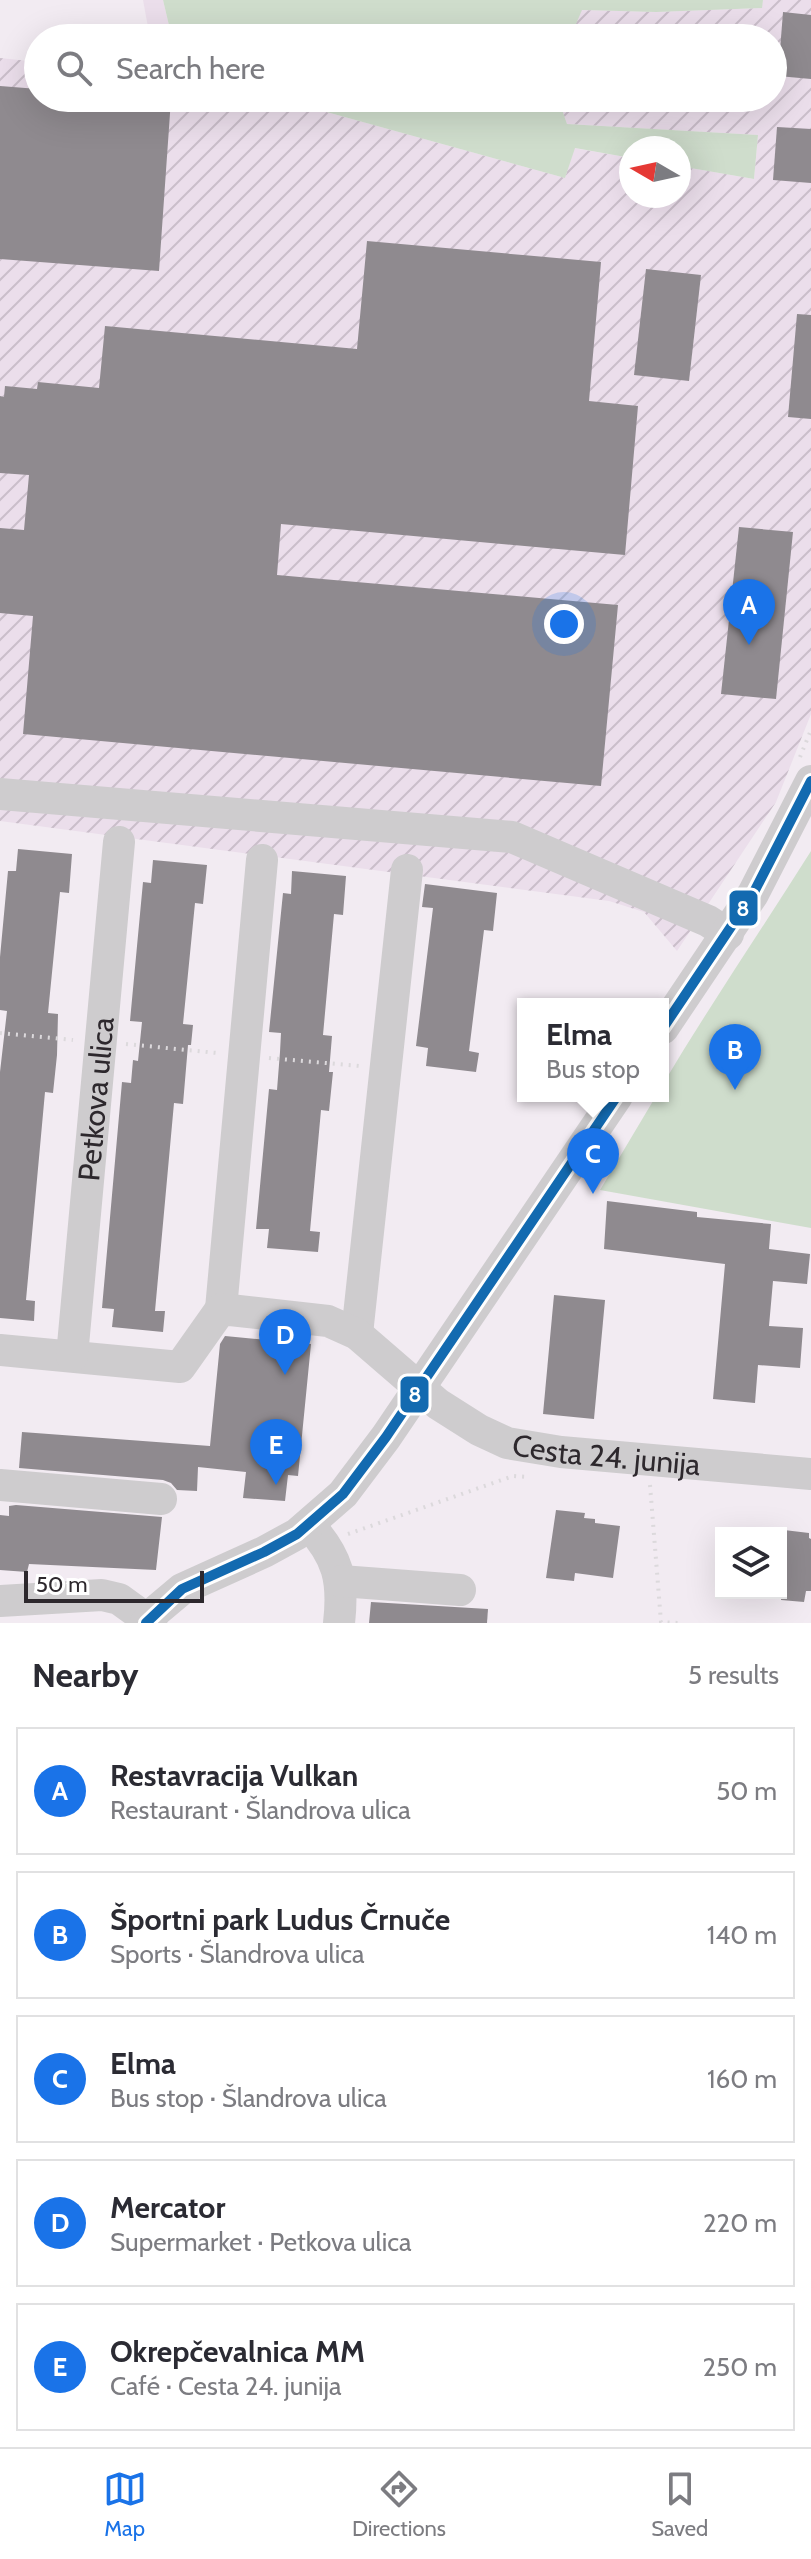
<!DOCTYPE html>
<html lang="en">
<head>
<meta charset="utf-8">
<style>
  body { margin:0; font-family:Cabin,sans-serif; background:#f2f2f3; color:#2b2b33 }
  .controls { position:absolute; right:24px; bottom:24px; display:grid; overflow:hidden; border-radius:0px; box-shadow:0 8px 32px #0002 }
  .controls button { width:72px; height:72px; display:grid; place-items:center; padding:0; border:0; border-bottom:2px solid #e1e1e2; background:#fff; color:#2b2b33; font:40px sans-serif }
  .compass { position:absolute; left:619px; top:136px; width:72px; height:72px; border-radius:50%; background:#fff; box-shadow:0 8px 32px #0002; rotate:279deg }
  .scale { position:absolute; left:24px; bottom:20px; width:180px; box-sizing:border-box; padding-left:8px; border:4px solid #2d282d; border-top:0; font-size:22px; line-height:28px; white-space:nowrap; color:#2d282d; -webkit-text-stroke:6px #fff; paint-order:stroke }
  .you { position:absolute; left:564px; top:624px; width:28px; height:28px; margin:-20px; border:6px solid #fff; border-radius:50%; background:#1a73e8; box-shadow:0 0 0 12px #1a73e833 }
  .badge { display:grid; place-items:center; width:52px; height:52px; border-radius:50%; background:#1a73e8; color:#fff; font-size:26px; font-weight:700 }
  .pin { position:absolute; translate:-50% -66px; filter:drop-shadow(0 2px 4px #0008) }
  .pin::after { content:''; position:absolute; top:42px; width:28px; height:24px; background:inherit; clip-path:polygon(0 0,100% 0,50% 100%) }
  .popup { position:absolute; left:517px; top:998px; width:152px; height:104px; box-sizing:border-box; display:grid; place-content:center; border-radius:0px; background:#fff; filter:drop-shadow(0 2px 6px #0005); font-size:26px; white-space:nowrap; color:#7c7c81 }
  .popup b { font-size:30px; color:#2b2b33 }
  .popup::after { content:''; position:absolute; left:50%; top:100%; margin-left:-16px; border:16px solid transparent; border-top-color:#fff }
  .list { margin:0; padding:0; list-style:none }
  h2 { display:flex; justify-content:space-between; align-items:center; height:104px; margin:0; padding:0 32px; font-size:34px }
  h2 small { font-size:26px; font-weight:400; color:#7c7c81 }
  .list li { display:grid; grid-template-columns:52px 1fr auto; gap:24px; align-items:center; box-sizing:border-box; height:128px; margin:0 16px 16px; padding:0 16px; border:2px solid #e1e1e2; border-radius:0px }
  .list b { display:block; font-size:30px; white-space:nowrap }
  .list p { margin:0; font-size:26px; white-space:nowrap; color:#7c7c81 }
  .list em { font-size:26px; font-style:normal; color:#7c7c81 }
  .icon { flex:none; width:44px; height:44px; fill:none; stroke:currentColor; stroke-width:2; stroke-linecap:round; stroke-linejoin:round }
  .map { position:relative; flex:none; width:811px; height:1623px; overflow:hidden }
  .search { position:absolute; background:#fff; box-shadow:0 8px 32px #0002; left:24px; right:24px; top:24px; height:88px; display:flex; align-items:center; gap:20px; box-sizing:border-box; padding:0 28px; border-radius:44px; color:#7c7c81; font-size:30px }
  .sheet { height:824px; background:#fff }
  nav { display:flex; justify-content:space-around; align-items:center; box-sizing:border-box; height:112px; border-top:2px solid #e1e1e2; background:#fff; font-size:22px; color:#7c7c81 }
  nav a { display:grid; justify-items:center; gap:4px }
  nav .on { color:#1a73e8 }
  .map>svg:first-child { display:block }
</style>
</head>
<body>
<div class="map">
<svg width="811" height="1623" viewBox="0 0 811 1623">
  <defs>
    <pattern id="industrial-furrows" width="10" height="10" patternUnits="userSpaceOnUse" patternTransform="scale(2)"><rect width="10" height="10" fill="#ebdeeb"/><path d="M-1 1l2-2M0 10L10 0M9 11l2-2" fill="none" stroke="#cabeca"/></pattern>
  </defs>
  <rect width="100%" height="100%" fill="#f2ebf2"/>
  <polygon fill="#ebdeeb" points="143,0 163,0 172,38 150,38"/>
  <polygon fill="url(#industrial-furrows)" points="763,0 811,0 811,714 776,802 677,951 644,912 609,901 0,821 0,58 38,62 38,98 276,98 565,178 574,148 631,158 631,196 679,196 679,166 754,179 758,135 567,124 558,98 773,98 773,38 570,38 581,10 656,12 761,8"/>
  <g fill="#cfddcc">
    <polygon points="163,0 763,0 762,8 656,12 582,10 570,38 172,38"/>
    <polygon points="276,98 558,98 567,124 758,135 754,179 679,166 679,148 631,148 631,158 575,148 565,178"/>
    <path d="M811,851V1228L600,1190L656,1096H663V1084C710,1005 762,929 811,851Z"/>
  </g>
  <g fill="#8f8a8f">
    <polygon points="783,12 811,15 811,79 778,76"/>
    <polygon points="0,86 38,89 38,98 171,99 159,271 0,259"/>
    <polygon points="777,127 811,129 811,183 773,180"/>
    <polygon points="367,241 601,262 589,401 638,406 625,555 281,524 277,575 618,605 601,786 23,734 33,616 0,613 0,528 24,530 29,475 0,473 0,396 4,397 5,386 37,389 38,382 99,388 105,326 357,349"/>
    <polygon points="646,269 701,275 689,381 634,375"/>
    <polygon points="797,314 811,315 811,419 788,417"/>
    <polygon points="739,527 793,532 776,699 721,694"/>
    <polygon points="18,849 72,854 69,893 60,892 48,1013 58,1014 57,1055 53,1093 45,1092 26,1300 35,1301 34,1321 0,1318 0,1072 7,1011 0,1010 0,957 8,871 16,871"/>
    <polygon points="153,860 207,865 203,904 195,903 183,1024 193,1025 191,1045 188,1045 183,1104 174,1103 155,1311 165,1311 163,1332 112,1327 114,1309 102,1308 122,1082 131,1083 133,1060 138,1061 142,1022 130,1021 143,882 151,883"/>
    <polygon points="292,871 346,876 343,915 334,914 323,1035 332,1036 329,1072 333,1072 329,1111 321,1110 310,1231 320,1232 318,1252 267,1248 269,1229 256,1229 269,1089 277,1090 280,1052 281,1033 269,1032 283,893 291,894"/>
    <polygon points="425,884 497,893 493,931 484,930 469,1051 479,1053 476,1072 426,1066 428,1048 416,1046 433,908 422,907"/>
    <polygon points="607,1201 697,1212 697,1217 771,1224 769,1249 810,1254 807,1284 773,1281 769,1326 803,1328 800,1368 758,1365 755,1403 713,1399 725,1264 604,1249"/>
    <polygon points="554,1295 605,1300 594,1419 543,1414"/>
    <polygon points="225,1336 311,1344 298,1476 288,1475 285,1501 243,1498 246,1472 198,1467 197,1491 177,1490 171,1483 163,1480 19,1468 22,1432 210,1446 220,1344"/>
    <polygon points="16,1505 162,1517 156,1570 29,1564 27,1572 0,1570 0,1515 9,1516 9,1506"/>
    <polygon points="556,1510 585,1513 584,1518 595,1519 595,1523 620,1526 613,1578 575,1573 574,1581 546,1578"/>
    <polygon points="784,1530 809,1533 809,1538 811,1539 811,1591 806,1591 804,1602 781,1600"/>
    <polygon points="371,1602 488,1609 487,1623 369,1623"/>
  </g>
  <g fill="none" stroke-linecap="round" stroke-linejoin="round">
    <g stroke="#dcd9dc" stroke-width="4" stroke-dasharray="2 6" stroke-linecap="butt">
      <polyline points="800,757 811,730"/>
      <polyline points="0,1033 73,1040"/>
      <polyline points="126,1044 217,1053"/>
      <polyline points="269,1058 360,1066"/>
      <polyline points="650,1485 661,1622 678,1623"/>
      <polyline points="348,1534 513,1476 529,1477"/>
    </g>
    <g stroke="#ceccce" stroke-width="32">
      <polyline points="0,794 512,837 708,921 728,934"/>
      <polyline points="663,1028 753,894 811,781"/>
      <polyline points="221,1309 262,860"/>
      <polyline points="357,1334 407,870"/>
      <path id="s1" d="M0,1350L180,1367L221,1309L328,1321L357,1334L438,1404L479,1430L507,1443L561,1452L811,1474"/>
      <path id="s2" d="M72,1356L119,842"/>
      <polyline points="0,1485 161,1499"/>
      <path d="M309,1525C338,1557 344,1580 339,1623"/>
      <polyline points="341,1581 460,1590"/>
      <polyline points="0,1601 102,1595 119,1599 148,1620"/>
      <polyline points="146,1623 157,1610 182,1589 264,1552 297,1534 343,1494 386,1437 617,1096"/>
    </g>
    <g stroke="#fff" stroke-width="16">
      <g id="bus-1">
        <polyline points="663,1028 753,894 811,781"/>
        <polyline points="146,1623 182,1589 264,1552 297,1534 343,1494 386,1437 617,1096"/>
      </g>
    </g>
    <use href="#bus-1" stroke="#136ab0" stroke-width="10"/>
  </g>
  <g text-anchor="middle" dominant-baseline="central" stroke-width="8" stroke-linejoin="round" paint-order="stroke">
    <g font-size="30" fill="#2d282d" stroke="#fff">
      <text stroke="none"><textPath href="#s2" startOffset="258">Petkova ulica</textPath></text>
      <text stroke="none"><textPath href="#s1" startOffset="678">Cesta 24. junija</textPath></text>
    </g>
  </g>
  <g stroke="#fff" stroke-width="3">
    <rect x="728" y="889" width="31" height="38" rx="8" fill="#136ab0"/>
    <rect x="399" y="1375" width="31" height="39" rx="8" fill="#136ab0"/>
  </g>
  <g font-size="22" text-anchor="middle" font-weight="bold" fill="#fff">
    <text x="743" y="916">8</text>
    <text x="415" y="1402">8</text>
  </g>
</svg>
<div class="controls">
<button><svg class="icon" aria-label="layers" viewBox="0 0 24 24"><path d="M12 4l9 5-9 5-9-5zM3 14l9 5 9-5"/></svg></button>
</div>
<svg class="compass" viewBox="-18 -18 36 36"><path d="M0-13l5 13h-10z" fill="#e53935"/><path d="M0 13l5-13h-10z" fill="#7c7c81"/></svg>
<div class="scale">50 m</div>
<div class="you"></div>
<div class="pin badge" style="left:749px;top:645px">A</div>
<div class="pin badge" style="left:735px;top:1090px">B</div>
<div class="pin badge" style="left:593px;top:1194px">C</div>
<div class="popup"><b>Elma</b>Bus stop</div>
<div class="pin badge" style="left:285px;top:1375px">D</div>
<div class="pin badge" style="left:276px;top:1485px">E</div>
<div class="search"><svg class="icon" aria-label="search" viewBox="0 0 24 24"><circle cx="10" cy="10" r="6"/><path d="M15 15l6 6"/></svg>Search here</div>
</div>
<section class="sheet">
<h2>Nearby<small>5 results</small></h2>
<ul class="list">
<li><span class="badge">A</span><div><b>Restavracija Vulkan</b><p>Restaurant · Šlandrova ulica</p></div><em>50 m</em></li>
<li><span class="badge">B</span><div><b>Športni park Ludus Črnuče</b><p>Sports · Šlandrova ulica</p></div><em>140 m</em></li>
<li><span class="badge">C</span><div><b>Elma</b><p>Bus stop · Šlandrova ulica</p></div><em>160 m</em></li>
<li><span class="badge">D</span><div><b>Mercator</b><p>Supermarket · Petkova ulica</p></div><em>220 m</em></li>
<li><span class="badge">E</span><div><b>Okrepčevalnica MM</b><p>Café · Cesta 24. junija</p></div><em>250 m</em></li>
</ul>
</section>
<nav>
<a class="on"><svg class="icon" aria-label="map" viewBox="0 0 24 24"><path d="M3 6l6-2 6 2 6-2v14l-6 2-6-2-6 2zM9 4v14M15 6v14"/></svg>Map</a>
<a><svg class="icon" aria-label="directions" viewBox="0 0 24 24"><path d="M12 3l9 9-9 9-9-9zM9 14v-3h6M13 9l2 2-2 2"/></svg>Directions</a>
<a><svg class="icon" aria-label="saved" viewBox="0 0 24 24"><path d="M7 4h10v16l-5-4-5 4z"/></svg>Saved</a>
</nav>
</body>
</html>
